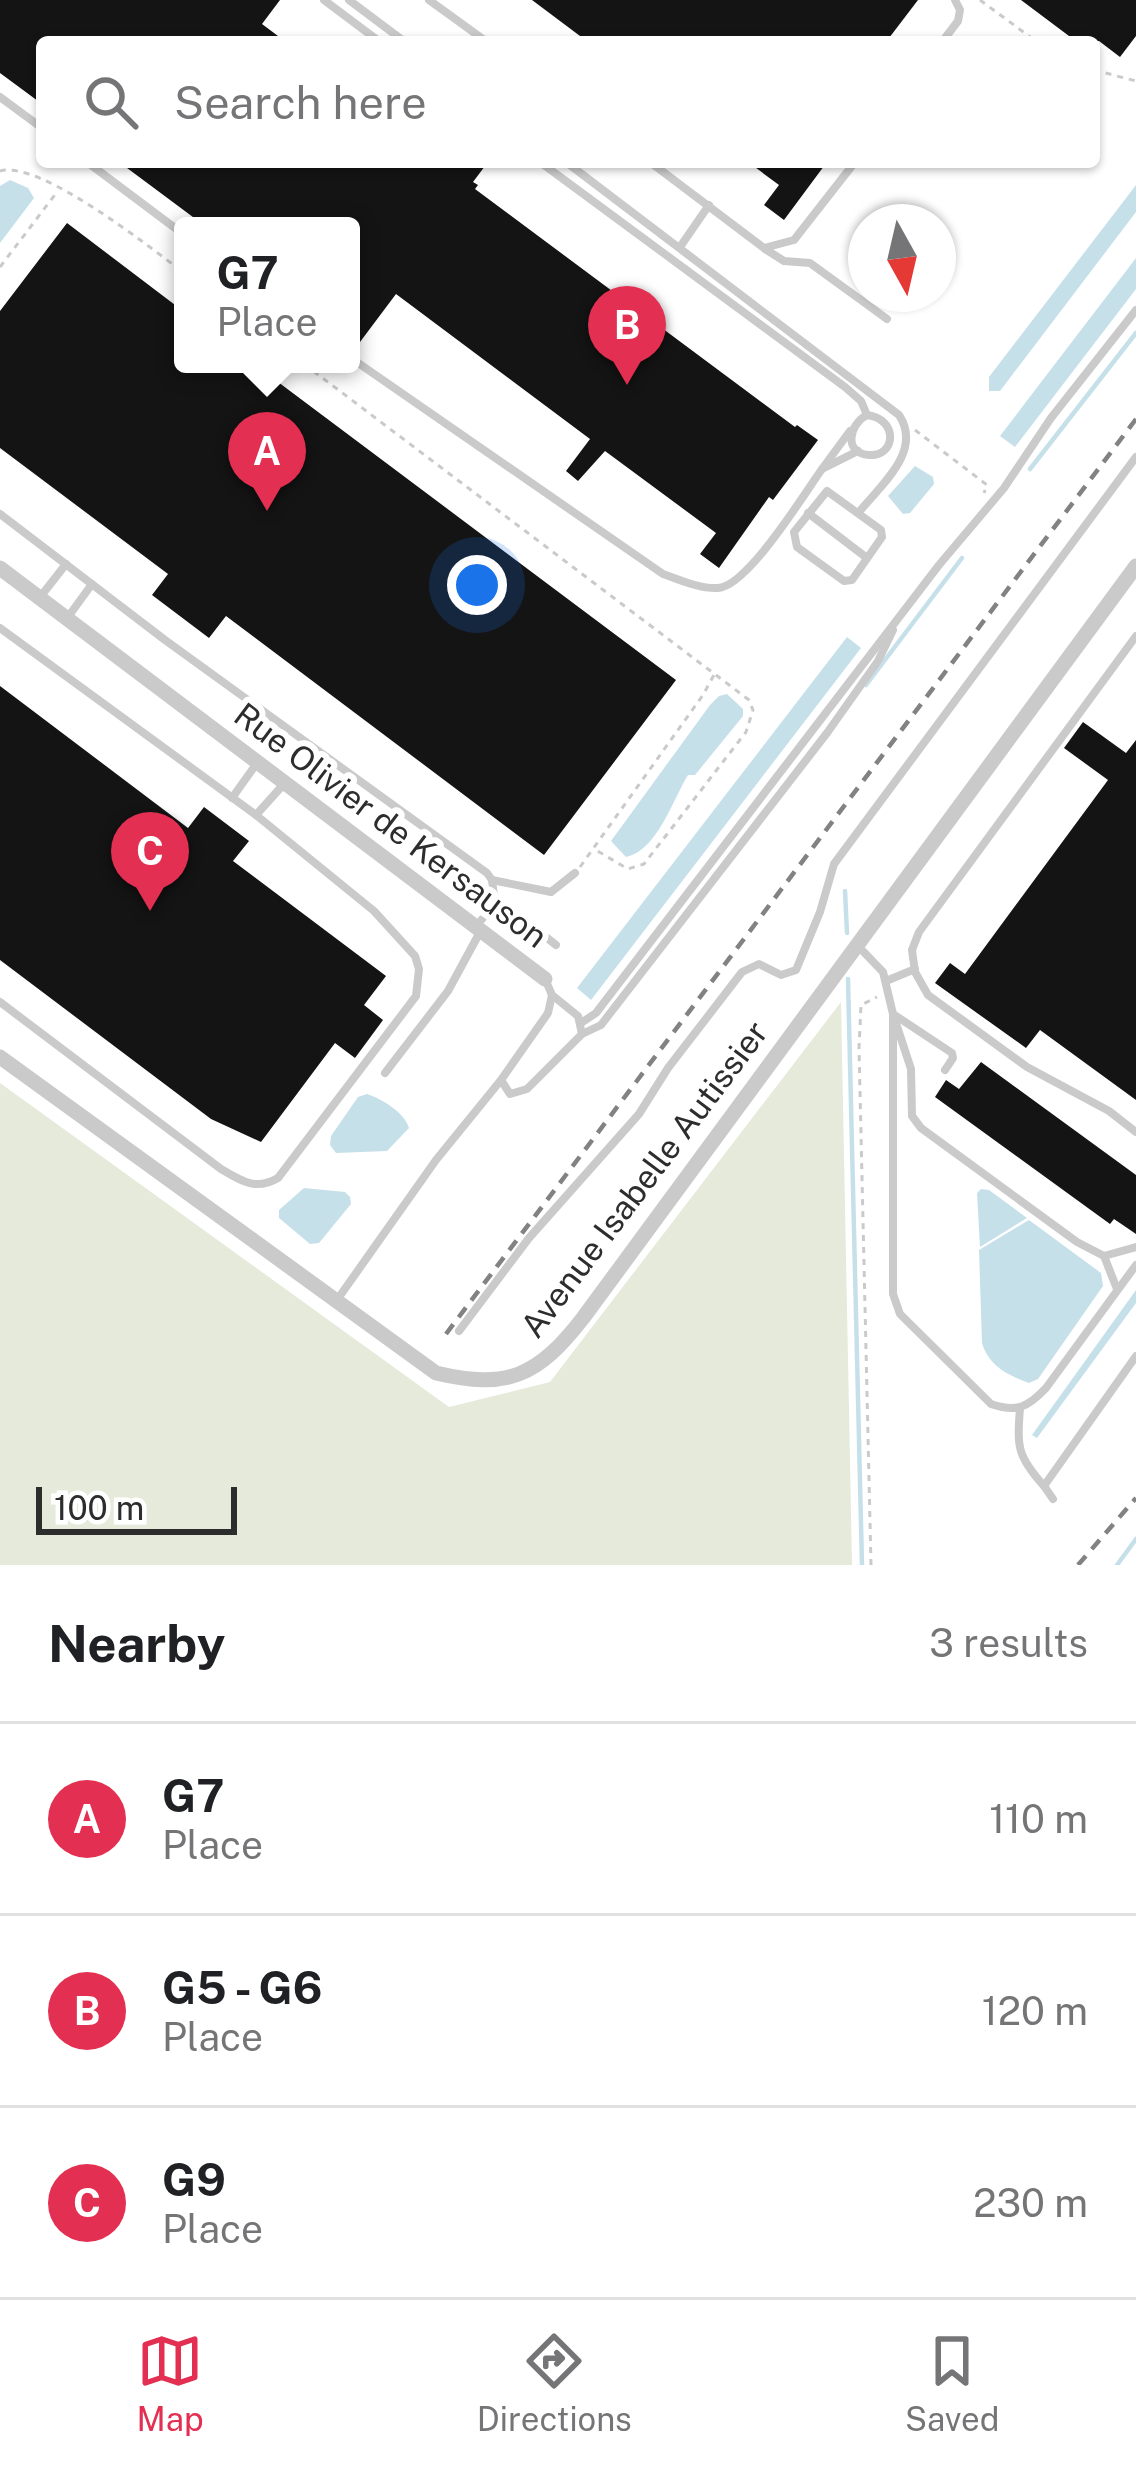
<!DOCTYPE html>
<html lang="en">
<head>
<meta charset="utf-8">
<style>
  body { margin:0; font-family:"Public Sans",sans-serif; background:#f6f6f6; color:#202124 }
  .compass { position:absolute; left:848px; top:204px; width:108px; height:108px; border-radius:50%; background:#fff; box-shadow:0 3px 9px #0004; rotate:172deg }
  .scale { position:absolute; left:36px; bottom:30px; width:201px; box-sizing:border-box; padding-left:12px; border:6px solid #2d2d2d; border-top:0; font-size:33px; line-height:42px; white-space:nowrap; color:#2d2d2d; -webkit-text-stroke:9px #fff; paint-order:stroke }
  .you { position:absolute; left:477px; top:585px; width:42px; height:42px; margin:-30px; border:9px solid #fff; border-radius:50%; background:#1a73e8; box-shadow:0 0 0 18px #1a73e833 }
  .badge { display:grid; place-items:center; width:78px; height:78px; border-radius:50%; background:#e32f51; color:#fff; font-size:39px; font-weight:700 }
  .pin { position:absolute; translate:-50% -99px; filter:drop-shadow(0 3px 6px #0008) }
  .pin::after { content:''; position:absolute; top:63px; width:42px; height:36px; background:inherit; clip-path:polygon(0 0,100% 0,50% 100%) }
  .popup { position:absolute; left:174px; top:217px; width:186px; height:156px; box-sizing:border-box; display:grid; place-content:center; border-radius:12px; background:#fff; filter:drop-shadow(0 3px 9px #0005); font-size:39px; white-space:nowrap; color:#757577 }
  .popup b { font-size:45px; color:#202124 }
  .popup::after { content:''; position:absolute; left:50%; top:100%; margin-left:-24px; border:24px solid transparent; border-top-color:#fff }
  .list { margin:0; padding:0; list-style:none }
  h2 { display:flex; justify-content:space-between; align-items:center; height:156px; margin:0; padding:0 48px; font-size:51px }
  h2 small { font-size:39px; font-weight:400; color:#757577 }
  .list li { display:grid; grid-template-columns:78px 1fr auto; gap:36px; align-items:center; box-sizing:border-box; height:192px; padding:0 48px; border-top:3px solid #e0e0e0 }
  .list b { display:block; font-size:45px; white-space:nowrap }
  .list p { margin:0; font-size:39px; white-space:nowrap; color:#757577 }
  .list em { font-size:39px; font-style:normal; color:#757577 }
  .icon { flex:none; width:66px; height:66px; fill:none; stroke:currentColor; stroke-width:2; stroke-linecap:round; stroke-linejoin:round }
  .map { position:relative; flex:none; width:1136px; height:1565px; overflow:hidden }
  .search { position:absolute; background:#fff; box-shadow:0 3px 9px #0004; left:36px; right:36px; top:36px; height:132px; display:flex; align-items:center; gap:30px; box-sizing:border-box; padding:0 42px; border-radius:12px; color:#757577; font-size:45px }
  .sheet { height:732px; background:#fff }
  nav { display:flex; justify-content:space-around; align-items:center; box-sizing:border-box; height:168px; border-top:3px solid #e0e0e0; background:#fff; font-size:33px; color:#757577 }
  nav a { display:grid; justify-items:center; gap:6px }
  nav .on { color:#e32f51 }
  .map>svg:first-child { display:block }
</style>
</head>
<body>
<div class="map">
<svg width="1136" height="1565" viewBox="0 0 1136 1565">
  <rect width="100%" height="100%" fill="#fff"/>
  <polygon fill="#e5eada" points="841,1002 852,1565 0,1565 0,1083 449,1407 550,1382"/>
  <g fill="#c6e0ea">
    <polygon points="10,180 28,188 34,198 0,243 0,186"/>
    <polygon points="1136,185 1136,212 1000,391 989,391 989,377"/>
    <polygon points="1136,258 1136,289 1015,447 1000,436"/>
    <polygon points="915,466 933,477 934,484 910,513 903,514 888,496"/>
    <polygon points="847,637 861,648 591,1000 577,988"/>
    <path d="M727,694L743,709V716L695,775H688C673,799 657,851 626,857L611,841L710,705L719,696Z"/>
    <path d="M367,1094C382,1099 404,1112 409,1128L387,1151L336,1153L330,1145L331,1136L358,1097Z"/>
    <polygon points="304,1188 345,1192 350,1197 351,1204 319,1243 310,1244 279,1218 279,1210"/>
    <polygon points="981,1189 989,1190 1027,1218 980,1247 977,1193"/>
    <path d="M1029,1220L1101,1273L1103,1286L1038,1379L1029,1383C1007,1375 989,1366 982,1343L979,1250Z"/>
    <polygon points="1136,1290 1136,1303 1037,1438 1032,1435"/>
  </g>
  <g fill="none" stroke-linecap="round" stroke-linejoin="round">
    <g stroke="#c6e0ea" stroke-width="4.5">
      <polyline points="1030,469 1136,333"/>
      <polyline points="866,685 962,558"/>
      <polyline points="845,891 847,933"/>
      <polyline points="848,979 862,1565"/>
      <polyline points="1117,1565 1136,1539"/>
    </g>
  </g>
  <g fill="#141414">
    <polygon points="0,0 280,0 262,24 286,42 42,42 42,104 0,73"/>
    <polygon points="532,0 918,0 886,42 588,42"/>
    <polygon points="1021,0 1136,0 1136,36 1120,57 1099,41 1077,42"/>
    <polygon points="119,162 488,162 473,182 478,185 475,189 795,427 797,425 818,440 773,500 769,497 719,568 700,554 716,533 605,451 578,481 566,471 590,439 396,294 360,342 351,335 351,226 205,226"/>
    <polygon points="748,162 827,162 784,220 764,205 779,185"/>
    <polygon points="67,223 183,311 183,364 254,364 676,680 544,855 226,616 209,638 152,595 168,574 0,448 0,311"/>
    <polygon points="0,686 188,828 204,807 249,841 233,861 386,976 364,1005 383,1020 355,1058 335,1043 261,1142 211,1119 0,960"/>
    <polygon points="1083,722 1126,753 1136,740 1136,1100 1040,1030 1026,1048 935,983 950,963 965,974 1108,780 1064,748"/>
    <polygon points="981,1062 1136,1175 1136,1234 1114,1219 1110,1224 935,1097 946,1080 959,1089"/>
  </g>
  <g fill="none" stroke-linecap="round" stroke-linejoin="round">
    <g stroke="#cacaca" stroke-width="3" stroke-dasharray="6 6" stroke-linecap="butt">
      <polyline points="980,0 1037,42"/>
      <polyline points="1094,70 1136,81"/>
      <path d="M0,171C40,160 148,246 183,272"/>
      <polyline points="0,267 57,192"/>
      <polyline points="304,364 749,700 753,710 746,732 644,864 628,869 594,849"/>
      <polyline points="915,430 987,485 984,493"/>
      <polyline points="580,867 703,695 715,673"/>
      <polyline points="871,1565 859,1048 861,1005 877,997"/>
    </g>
    <g stroke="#cacaca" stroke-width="8">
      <polyline points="324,0 380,42"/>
      <polyline points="349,0 405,42"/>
      <polyline points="429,0 487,42"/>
      <polyline points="942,42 958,21 960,10 955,0"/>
      <polyline points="0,97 42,128"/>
      <polyline points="87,162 183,234"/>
      <path d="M540,162L845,387L861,401L867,415C899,419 896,457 869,455C843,453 849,424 867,415"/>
      <path d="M566,162L899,415C923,451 881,485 859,512"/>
      <polyline points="650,162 764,248 794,240 855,162"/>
      <polyline points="680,247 709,205"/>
      <polyline points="765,249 784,261 810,263 887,319"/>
      <path d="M351,358L663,574C680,580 700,589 718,588C748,586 804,494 822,469"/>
      <polyline points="850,431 822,469 858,451"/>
      <polygon points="827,491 881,530 882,537 852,580 844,581 797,547 794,532"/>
      <polyline points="808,513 867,558"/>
      <polyline points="0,514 165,640 487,873 492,880 495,904"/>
      <polyline points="41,596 66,564"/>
      <polyline points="68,617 92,584"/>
      <path d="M0,628L256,815L374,911L415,956L419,969L416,996L278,1178C256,1191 241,1181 221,1169L0,1002"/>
      <polyline points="1136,636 919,932 912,950 915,972 928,995 1027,1067 1109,1111 1136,1132"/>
      <polyline points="232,798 257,763"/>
      <polyline points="256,815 283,785"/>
      <polyline points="492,880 551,892 575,873"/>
      <polyline points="477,925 495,904 509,908 556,945"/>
      <polyline points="857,945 883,972 893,1014 952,1053 953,1058 945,1070"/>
      <polyline points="886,981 915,969"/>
      <polyline points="581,1023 596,1013 939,565 1004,488 1051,418 1136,310"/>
      <polyline points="582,1034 601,1025 827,733 878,661 893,630"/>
      <polyline points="385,1073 448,991 480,932"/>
      <polyline points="501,1080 510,1094 527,1089 582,1034 578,1016 552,995"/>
      <path d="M1136,1247L1104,1256L1077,1242L921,1128L912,1116L911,1069L893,1014V1294L900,1314L991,1404C1017,1413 1028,1407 1046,1388L1136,1265"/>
      <polyline points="1104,1256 1117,1289"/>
      <polyline points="337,1300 436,1160 501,1080 548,1013 552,995 545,979"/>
      <polyline points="459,1331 529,1238 639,1114 668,1068 742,972 759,964 781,975 796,970 820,912 834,864 1136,457"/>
      <path d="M1020,1408C1017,1447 1017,1456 1044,1486"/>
      <polyline points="1053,1499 1044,1486 1136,1356"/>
    </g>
    <g stroke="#cacaca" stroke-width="15">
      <polyline points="0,568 545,979"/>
      <path d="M0,1057L436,1373C508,1390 538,1376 583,1318L1136,566"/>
    </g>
    <g stroke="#828282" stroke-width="4.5" stroke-dasharray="12 9" stroke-linecap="butt">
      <polyline points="446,1334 1136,419"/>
      <polyline points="1078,1565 1136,1498"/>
    </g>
  </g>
  <g text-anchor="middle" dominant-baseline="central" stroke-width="12" stroke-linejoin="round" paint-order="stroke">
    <g font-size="33" fill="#2d2d2d" stroke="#fff">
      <text transform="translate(391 825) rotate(37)">Rue Olivier de Kersauson</text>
      <text transform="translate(644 1179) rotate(-53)">Avenue Isabelle Autissier</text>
    </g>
  </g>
</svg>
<svg class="compass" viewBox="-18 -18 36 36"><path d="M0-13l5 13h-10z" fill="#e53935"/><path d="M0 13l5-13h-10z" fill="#757577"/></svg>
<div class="scale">100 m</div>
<div class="you"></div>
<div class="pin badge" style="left:267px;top:511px">A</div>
<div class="popup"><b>G7</b>Place</div>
<div class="pin badge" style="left:627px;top:385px">B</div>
<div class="pin badge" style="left:150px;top:911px">C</div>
<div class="search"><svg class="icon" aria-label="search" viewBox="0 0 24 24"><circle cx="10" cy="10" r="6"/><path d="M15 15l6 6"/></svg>Search here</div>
</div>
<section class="sheet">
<h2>Nearby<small>3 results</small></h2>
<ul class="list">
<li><span class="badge">A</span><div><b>G7</b><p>Place</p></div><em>110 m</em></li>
<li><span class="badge">B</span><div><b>G5 - G6</b><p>Place</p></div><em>120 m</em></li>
<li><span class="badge">C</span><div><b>G9</b><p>Place</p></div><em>230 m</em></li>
</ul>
</section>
<nav>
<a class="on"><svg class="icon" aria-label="map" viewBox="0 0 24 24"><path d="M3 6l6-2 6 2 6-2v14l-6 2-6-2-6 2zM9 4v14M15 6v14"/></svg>Map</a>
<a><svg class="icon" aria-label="directions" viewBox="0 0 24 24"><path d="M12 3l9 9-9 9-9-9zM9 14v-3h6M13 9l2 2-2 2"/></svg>Directions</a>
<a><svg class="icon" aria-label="saved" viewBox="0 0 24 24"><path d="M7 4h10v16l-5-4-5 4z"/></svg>Saved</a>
</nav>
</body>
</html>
